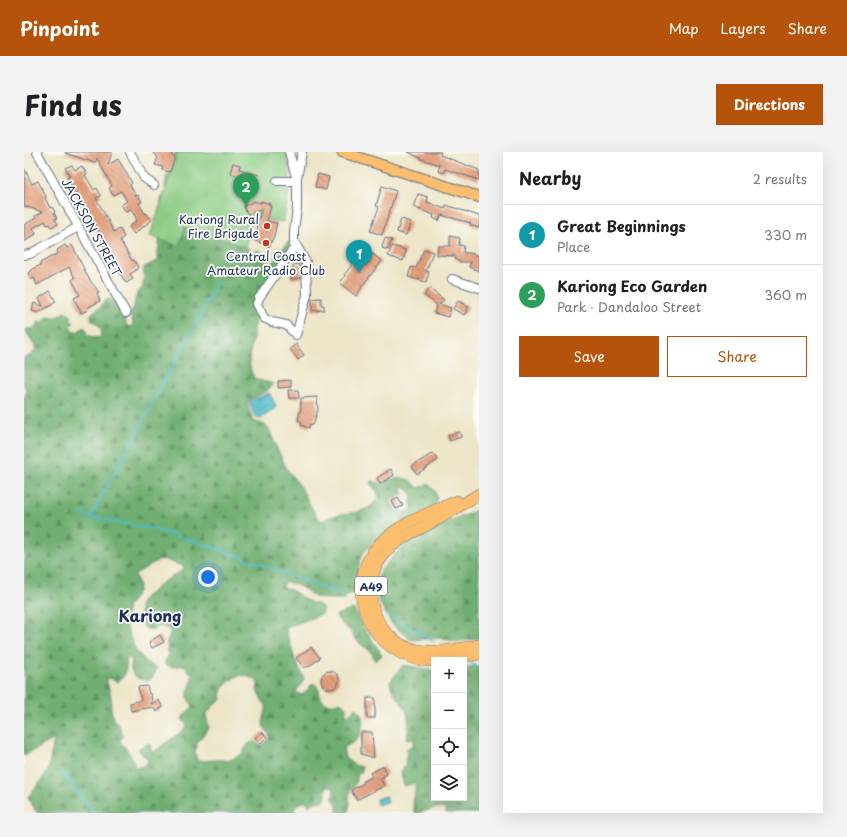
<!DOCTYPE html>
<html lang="en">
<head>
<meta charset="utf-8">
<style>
  body { margin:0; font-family:"Playpen Sans",sans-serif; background:#f2f2f2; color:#202124 }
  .controls { position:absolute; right:12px; bottom:12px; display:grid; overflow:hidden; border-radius:0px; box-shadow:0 4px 16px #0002 }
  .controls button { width:36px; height:36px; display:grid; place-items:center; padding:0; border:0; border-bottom:1px solid #e0e0e0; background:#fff; color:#202124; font:20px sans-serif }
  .you { position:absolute; left:184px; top:425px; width:14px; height:14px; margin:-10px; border:3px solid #fff; border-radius:50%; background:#1a73e8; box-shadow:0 0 0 6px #1a73e833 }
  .badge { display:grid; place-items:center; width:26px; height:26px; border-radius:50%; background:#b45309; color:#fff; font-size:13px; font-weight:700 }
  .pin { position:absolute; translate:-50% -33px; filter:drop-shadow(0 1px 2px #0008) }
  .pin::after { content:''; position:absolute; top:21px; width:14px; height:12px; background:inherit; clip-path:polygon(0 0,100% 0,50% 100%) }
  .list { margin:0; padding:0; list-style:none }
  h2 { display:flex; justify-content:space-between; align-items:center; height:52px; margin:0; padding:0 16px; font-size:17px }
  h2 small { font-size:13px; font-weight:400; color:#757577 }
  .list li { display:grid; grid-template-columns:26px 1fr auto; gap:12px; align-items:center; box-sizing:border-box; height:60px; padding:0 16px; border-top:1px solid #e0e0e0 }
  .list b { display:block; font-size:15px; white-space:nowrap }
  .list p { margin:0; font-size:13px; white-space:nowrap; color:#757577 }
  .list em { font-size:13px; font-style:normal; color:#757577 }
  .actions { display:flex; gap:8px; padding:12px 16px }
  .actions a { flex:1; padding:9px 0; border:1px solid #b45309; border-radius:0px; text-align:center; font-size:14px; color:#b45309 }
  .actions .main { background:#b45309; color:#fff }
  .icon { flex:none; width:22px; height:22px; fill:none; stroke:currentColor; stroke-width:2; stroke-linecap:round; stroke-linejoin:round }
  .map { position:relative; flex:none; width:455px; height:661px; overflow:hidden; border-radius:0px }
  header { display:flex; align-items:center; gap:24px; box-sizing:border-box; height:56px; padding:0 20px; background:#b45309; color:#fff }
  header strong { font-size:19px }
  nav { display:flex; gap:22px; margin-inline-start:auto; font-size:14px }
  .intro { display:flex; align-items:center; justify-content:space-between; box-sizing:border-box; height:96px; padding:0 24px }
  h1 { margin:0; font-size:28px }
  .button { padding:10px 18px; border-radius:0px; background:#b45309; color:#fff; font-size:14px; font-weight:700 }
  main { display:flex; gap:24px; padding:0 24px }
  aside { flex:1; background:#fff; border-radius:0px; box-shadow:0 4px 16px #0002 }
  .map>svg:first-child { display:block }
</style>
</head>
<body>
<header>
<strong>Pinpoint</strong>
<nav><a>Map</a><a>Layers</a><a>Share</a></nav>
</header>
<div class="intro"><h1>Find us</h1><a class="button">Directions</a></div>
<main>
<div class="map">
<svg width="455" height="661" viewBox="0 0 455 661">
  <defs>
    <pattern id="forest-firs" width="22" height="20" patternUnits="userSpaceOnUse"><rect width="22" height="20" fill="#70af71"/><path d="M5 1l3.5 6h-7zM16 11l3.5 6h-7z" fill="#5b8f60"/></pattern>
    <pattern id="water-waves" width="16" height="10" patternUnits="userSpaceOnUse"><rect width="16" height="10" fill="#4ebbc7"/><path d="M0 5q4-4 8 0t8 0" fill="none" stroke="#4098a5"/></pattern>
    <pattern id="building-back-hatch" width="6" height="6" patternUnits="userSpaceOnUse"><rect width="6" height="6" fill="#e49e7a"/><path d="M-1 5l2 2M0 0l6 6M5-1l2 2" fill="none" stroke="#b88167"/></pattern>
  </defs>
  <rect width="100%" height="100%" fill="#fdfcf7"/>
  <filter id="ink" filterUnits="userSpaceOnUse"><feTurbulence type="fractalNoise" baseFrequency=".025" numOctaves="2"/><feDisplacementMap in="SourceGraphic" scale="8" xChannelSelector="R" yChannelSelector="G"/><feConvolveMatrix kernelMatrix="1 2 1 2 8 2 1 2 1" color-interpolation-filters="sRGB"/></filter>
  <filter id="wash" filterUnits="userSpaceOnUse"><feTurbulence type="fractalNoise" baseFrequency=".012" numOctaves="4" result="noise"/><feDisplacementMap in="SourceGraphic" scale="16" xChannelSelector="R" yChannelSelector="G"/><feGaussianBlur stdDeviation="0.9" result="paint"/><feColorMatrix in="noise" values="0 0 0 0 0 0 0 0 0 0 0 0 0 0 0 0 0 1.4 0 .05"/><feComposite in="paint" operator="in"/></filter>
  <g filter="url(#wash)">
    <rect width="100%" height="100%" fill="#ece5c8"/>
    <g fill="url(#forest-firs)" stroke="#466f68" fill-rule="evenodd">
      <path d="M151,0H189L220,91L225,97L227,104L229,105L231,99L236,98L241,110L249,111L263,91L268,89V92L235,142L233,168L229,176V186L227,195L225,207L227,219L231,227L234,228L247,231L249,232L243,239L225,248L223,252L224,256L230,269L241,273L245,277L254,299L258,306L262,316L276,334L293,365L298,369C313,359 331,364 346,355C349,352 352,348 355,346C354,337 349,337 346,331L348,329H350L356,332L365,327L378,326L386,328L395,336L403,332C410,336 415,343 412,352C398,361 345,389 339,402C333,414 333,428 329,441L322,443L321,447C309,447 297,448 287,443C284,441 284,440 282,438C276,434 268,431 261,430L259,432V435L271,440L281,448L297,454L299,457L298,462L266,474L262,478L271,508L280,526C280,531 274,534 272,540L275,542L278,543C283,540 284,536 288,532H291C298,538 294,552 306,552C310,552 312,553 316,550L322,554V563L323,564L332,556C343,562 339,583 330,590C327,592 322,594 319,596L321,606L330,613L338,615V619L334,622L332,631L326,638L325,647L326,651L324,661H312L313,659V653L308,646L310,638L307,634L302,635C301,646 305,649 291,650L287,654H285L283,649L273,652L270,657L272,661H13L4,645L24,619L30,587L0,604V246C2,241 4,238 0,234V205L6,204L12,198C10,191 6,188 4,182L2,180V177H9L16,168L20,172L21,167L23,165H33L41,160H43L48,165L46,170H50L47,174L48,180H53L60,175L63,178V183L74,186C83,180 74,172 68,168L66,163L74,156L77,155L79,150L86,146L100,164L103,174L106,175L109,172L108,167L105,164C112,155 109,150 113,141C115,137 119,138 119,134C120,127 119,122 120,115L135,108L133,103L135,94L137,47L139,44L143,40L141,36L142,25C152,17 151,12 151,0ZM379,334L383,336L389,345L387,349L388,357L383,360L371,358L366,349L367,347L378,343L379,339L378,336ZM139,407L158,414L160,415L159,418L139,430L128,440L121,445L117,450L116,455L117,462L119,474L122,477L129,478L136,474L146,478V481L143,489L144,501V505L141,509V513L148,515L161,513L164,519L168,521C170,530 162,537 164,545C164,549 167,550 169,554C166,559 160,561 158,567L163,573L162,576L128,601L126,592L125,591L115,596V600L123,606L124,610L118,615H110C111,605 101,597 96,589L99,584L94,571L90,567L87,558V544L82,527L86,526L93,530C105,521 101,518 103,505L106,506C109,510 107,511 107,516C108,525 117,529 125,528L129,525L133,516L125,512L112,499L101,472L104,454L114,440L115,435L111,422L133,409ZM221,523L231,528L234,531L233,539L239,550L242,553C243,567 233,569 245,582V586L237,594L230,589L224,592L218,602L204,609C194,606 184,610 173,608L171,601L173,591L185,575L182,563L190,553L198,547L197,542L198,535L213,524Z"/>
      <polygon points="455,357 455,486 432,490 418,486 387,488 367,471 352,444 355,420 376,397 396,383"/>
      <path d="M330,457L339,476L344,481L358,503L351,509C347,496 343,498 334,490C331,488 330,483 327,480C322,474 314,471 312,463Z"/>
      <path d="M379,513L410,518V646H440V515L455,514V661H422L421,657C411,653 401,661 391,661C386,651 393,642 391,632L390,631L380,634L377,622L378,617L381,614L383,596L389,594L390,587H383C384,578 386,567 382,558C377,548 368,542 366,530Z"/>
    </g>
    <path fill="#8bcb83" stroke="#537d70" d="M154,0H261C271,17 263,51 259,70L230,66L221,95L161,75L155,94L126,84Z"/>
    <g fill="url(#water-waves)" stroke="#347592">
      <polygon points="245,241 252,253 251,256 237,267 232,266 225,253 226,249"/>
      <polygon points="362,644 364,650 353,653 352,647"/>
    </g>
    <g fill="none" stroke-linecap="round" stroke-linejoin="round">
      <g stroke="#4ebbc7" stroke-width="2">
        <polyline points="194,130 67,365 130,377 198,398 322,444"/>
        <polyline points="57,362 67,365"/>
        <polyline points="361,462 410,490"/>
        <polyline points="447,511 455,515"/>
        <polyline points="37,619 49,636 71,661"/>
      </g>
    </g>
    <g id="blocks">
      <g fill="url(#building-back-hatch)">
        <polygon points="41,0 88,0 84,13 94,7 108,31 106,33 112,44 114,43 118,50 115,51 121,62 122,61 128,68 110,82 105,75 113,68 107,57 102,60 97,53 103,49 97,39 89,43 85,36 88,34 73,6 71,11 41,1"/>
        <polygon points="128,0 149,0 148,4 151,5 146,20 138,18 139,15 131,13 134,5"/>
        <polygon points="384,0 417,0 416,3 455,18 455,28 421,17 420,21 414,19 416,13 397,7 397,6"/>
        <polygon points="209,11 216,13 215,17 235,23 231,36 215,32 217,25 206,21"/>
        <polygon points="48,13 51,18 58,14 63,22 61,23 70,38 73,36 77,44 72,46 80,61 90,80 96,77 100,85 96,88 108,109 110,108 114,115 111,119 106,122 109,127 102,131 92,116 77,88 79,87 73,77 72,78 43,26 46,24 41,16"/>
        <polygon points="0,16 8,32 14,29 22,45 21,46 26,56 28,55 31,60 30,61 33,66 31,67 34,72 27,75 25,72 23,73 21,69 9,76 12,82 0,90 0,73 12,66 11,64 19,60 0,54"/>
        <polygon points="294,22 305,25 302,38 291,35"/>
        <polygon points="358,34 372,39 358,83 346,79 355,55 352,54"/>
        <polygon points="394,42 404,45 403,50 421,57 422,53 455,64 455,76 446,73 447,71 417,63 415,69 409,66 410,63 389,55"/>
        <polygon points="229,49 237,51 237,49 246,52 245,54 247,54 243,69 253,71 250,84 245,95 227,86 229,81 232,82 237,58 225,62 222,60 220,54 229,50"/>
        <polygon points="377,67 387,70 382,83 373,80"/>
        <polygon points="426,84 436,86 435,93 440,94 439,101 446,101 454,104 455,105 455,119 445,115 447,110 435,110 433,108 431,107 431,104 413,103 414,94 426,94"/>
        <polygon points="361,86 368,88 364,98 358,96"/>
        <polygon points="41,93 43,96 48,93 65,127 75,140 73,141 76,149 63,156 64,158 57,161 50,146 56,143 48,128 51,126 45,115 13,133 10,126 7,128 4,121 8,119 8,117 17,113 16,111 34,101 33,98"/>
        <polygon points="368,94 382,98 379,109 364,104"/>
        <polygon points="342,97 358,109 337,135 338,135 332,144 316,131 321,124 320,123 335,104 336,104"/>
        <polygon points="400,97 409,100 402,119 405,120 402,130 384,125 387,115 392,116"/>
        <polygon points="276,112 277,126 267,127 266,118 269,118 269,113"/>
        <polygon points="405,136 420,148 415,152 427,156 424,165 410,161 413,153 400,143"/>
        <polygon points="26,139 32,150 14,161 8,159 10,151 19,154 15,146"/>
        <polygon points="297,146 297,153 300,153 300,158 288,159 288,147"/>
        <polygon points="434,149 445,155 440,163 429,157"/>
        <polygon points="272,192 280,203 274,208 266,197"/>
        <polygon points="267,228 267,235 254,236 254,229"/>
        <polygon points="264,238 274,238 275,246 265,246"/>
        <polygon points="293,245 294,258 289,273 286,272 285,276 277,273 278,270 274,268 277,256 277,246"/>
        <polygon points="436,280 437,285 426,289 424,283"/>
        <polygon points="409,301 414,308 393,322 388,314"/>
        <polygon points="367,317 370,323 356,332 353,326"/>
        <polygon points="374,346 379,354 372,357 368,349"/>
        <polygon points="136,483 140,490 128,496 125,490"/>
        <polygon points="287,495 296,506 284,515 283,514 280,516 272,506"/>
        <circle cx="306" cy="528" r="9"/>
        <polygon points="123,534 125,542 127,542 128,552 134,548 139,555 132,560 129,555 107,559 106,551 117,548 114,535"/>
        <rect x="343" y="546" width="8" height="20"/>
        <polygon points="238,580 243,585 236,592 231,586"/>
        <polygon points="337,580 348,580 350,606 337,602"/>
        <polygon points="360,614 363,622 359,624 360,626 357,627 360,634 334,647 332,647 327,638 340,631 339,629 348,625 346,621"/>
      </g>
    </g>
  </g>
  <g filter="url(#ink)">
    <use href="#blocks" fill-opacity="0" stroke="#646f83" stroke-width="1"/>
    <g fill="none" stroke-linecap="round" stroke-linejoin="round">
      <g stroke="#646f83" stroke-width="10">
        <g id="minor">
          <polyline points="13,0 102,161"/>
          <polyline points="106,0 120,26 130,33"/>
          <polyline points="265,0 271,22 273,26"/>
          <polyline points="253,29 273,29"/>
          <polyline points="271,91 282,110 283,143 272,183 262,173 248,170 240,166 233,152 235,146 270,96 270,79 273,56 273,26 278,0"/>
          <polyline points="0,103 6,102 54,75"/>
          <polyline points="428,127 455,136"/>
        </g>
      </g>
      <g stroke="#646f83" stroke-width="12">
        <polyline id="major" points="318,0 455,45"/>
      </g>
      <g stroke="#646f83" stroke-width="12">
        <g id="highway">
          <path d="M455,342C441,350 428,360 413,368C395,378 373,386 360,403C332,435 351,491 394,498C414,502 435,496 455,493"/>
          <polyline points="418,508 455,502"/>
          <path d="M410,509C396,510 381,505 370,497C338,475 327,434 348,401C365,375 406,360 433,349"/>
        </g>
      </g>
      <use href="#minor" stroke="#fff" stroke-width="8"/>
      <use href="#major" stroke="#fbbe6e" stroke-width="10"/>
      <use href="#highway" stroke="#fbbe6e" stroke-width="11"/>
    </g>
  </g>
  <g fill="#c8321e" stroke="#fdfcf7" stroke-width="1.5">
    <circle cx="243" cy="74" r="4"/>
    <circle cx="242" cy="91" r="4"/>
  </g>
  <g text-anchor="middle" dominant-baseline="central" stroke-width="3.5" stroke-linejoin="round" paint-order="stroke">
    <rect fill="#fdfcf7" stroke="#5f6c8c" stroke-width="1" x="331" y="425" width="32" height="18" rx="3"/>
    <g font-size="11" font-weight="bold" fill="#1b2f5e">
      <text x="347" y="434">A49</text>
    </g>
    <g font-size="12" fill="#1b2f5e" stroke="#fdfcf7" text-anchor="end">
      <text x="235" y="67">Kariong Rural<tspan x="235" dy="14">Fire Brigade</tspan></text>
      <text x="242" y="104" text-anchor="middle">Central Coast<tspan x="242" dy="14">Amateur Radio Club</tspan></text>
    </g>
    <g font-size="12" fill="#1b2f5e" stroke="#fdfcf7">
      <text transform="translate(68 75) rotate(61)">JACKSON STREET</text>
    </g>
    <g font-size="16" font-weight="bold" fill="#1b2f5e" stroke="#fdfcf7">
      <text x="126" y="463">Kariong</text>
    </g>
  </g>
</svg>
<div class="controls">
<button>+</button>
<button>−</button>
<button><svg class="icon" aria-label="locate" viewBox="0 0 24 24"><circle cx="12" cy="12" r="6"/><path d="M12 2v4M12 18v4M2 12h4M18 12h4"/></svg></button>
<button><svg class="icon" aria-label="layers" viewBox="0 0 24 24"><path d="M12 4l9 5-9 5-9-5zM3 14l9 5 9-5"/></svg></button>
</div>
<div class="you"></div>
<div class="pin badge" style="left:335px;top:121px;background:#0f9aa8">1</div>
<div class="pin badge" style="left:222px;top:54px;background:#2e9e5b">2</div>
</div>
<aside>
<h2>Nearby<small>2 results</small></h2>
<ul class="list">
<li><span class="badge" style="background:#0f9aa8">1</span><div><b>Great Beginnings</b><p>Place</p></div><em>330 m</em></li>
<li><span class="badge" style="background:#2e9e5b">2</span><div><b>Kariong Eco Garden</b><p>Park · Dandaloo Street</p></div><em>360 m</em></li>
</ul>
<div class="actions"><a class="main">Save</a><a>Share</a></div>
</aside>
</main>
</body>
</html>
